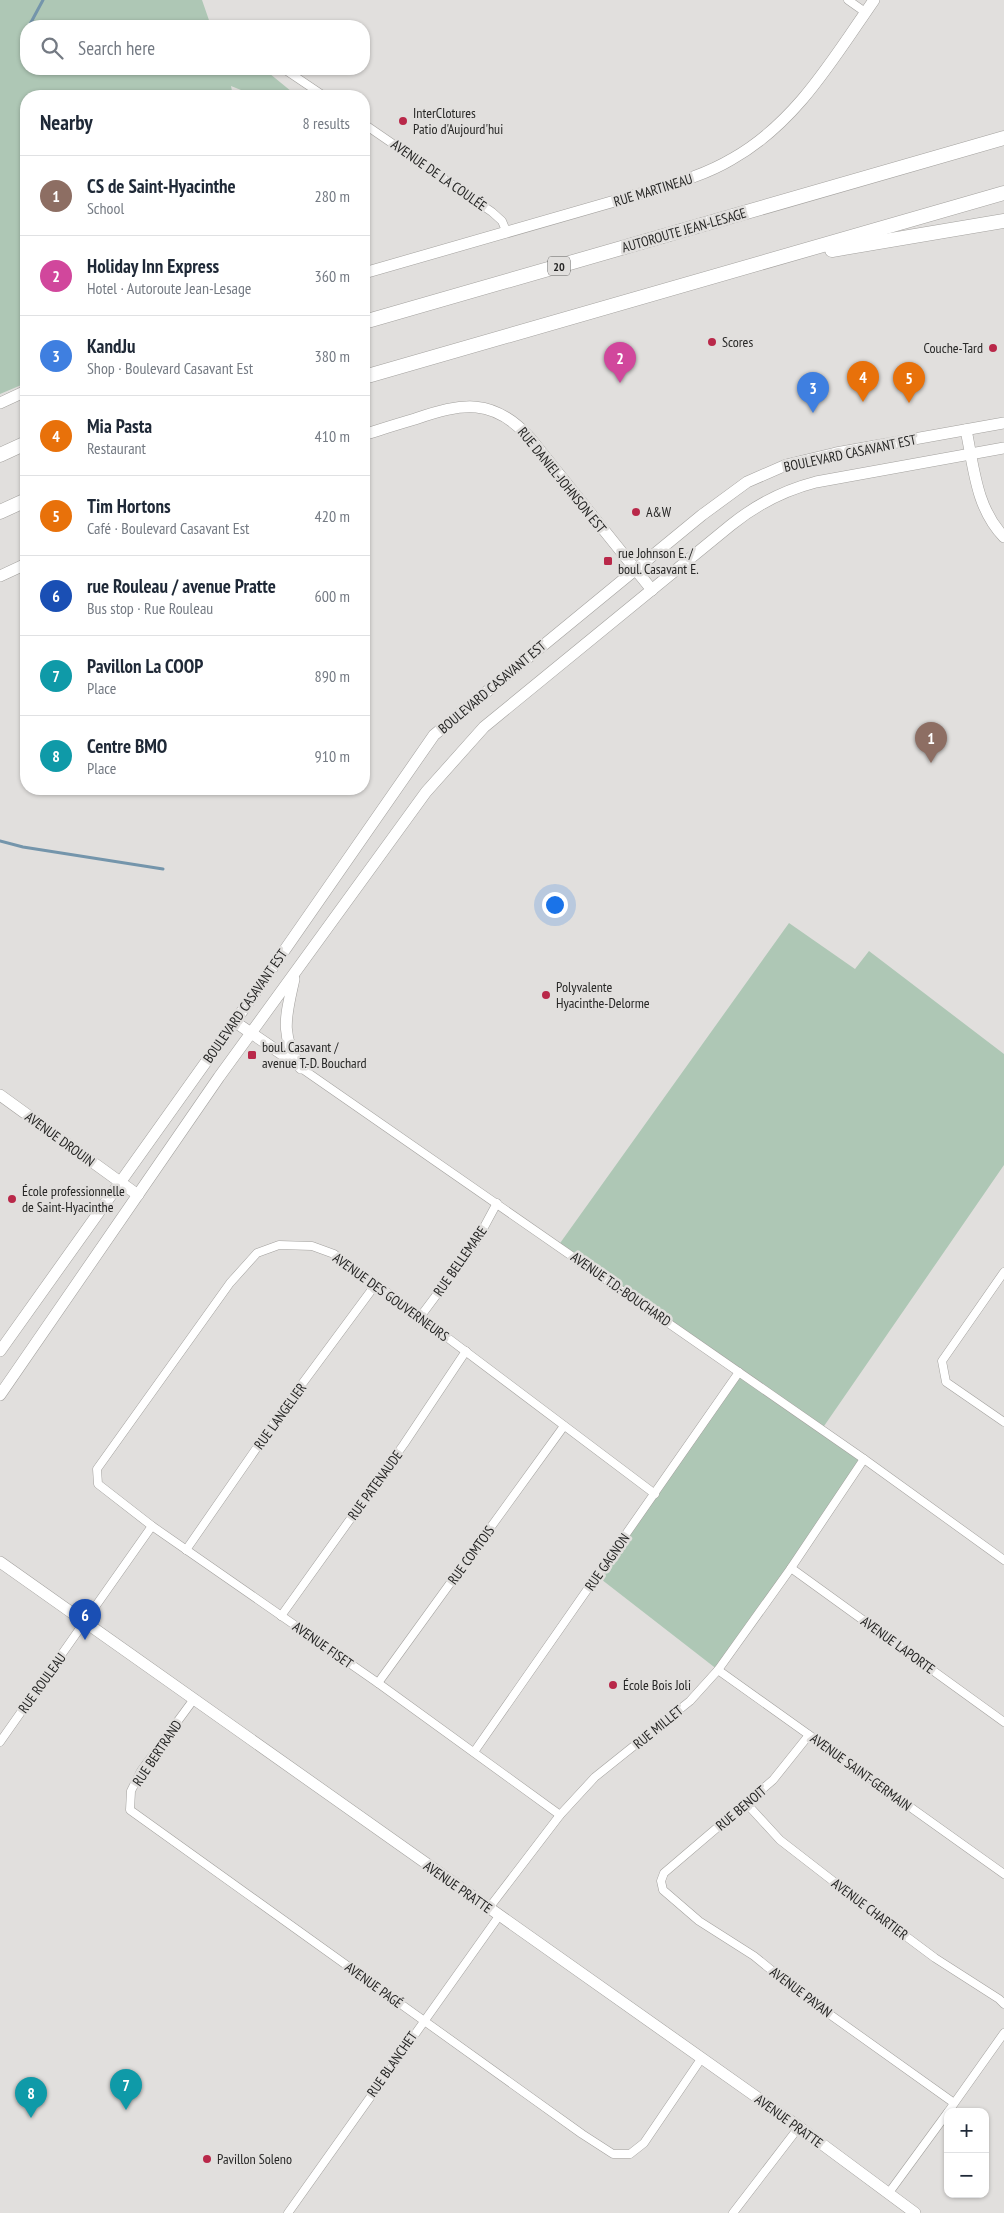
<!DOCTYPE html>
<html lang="en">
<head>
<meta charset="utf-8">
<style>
  body { margin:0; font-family:"PT Sans Narrow",sans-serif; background:#f2f2f3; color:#1f2937 }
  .controls { position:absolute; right:15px; bottom:15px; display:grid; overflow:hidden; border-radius:10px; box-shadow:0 1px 4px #0004 }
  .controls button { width:45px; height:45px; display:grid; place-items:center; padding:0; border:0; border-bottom:1px solid #e0e1e3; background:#fff; color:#1f2937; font:25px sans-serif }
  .you { position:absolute; left:554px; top:904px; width:18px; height:18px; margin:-12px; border:4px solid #fff; border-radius:50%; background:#1a73e8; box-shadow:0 0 0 8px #1a73e833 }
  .badge { display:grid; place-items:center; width:32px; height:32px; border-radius:50%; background:#b45309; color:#fff; font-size:16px; font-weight:700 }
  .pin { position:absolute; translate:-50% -41px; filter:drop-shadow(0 1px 2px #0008) }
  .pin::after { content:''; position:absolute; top:26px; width:18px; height:15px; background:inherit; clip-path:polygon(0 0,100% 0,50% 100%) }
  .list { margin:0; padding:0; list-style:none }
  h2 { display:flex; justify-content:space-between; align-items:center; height:65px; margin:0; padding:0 20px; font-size:21px }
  h2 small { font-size:16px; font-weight:400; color:#747a83 }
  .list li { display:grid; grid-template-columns:32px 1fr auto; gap:15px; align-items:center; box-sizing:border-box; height:80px; padding:0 20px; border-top:1px solid #e0e1e3 }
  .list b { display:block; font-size:19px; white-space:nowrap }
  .list p { margin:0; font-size:16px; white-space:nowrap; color:#747a83 }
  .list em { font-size:16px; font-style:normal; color:#747a83 }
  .icon { flex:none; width:28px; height:28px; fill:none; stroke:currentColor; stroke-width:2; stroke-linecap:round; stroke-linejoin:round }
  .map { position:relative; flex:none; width:1004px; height:2213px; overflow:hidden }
  .search { position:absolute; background:#fff; box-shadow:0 1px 4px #0004; left:20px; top:20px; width:350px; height:55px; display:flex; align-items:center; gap:12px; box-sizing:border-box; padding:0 18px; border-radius:20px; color:#747a83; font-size:19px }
  .panel { position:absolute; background:#fff; box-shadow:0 1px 4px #0004; left:20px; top:90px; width:350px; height:705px; border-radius:20px }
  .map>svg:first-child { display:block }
</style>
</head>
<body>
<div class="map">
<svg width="1004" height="2213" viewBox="0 0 1004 2213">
  <rect width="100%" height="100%" fill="#e1dfdd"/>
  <g fill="#aec7b5">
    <polygon points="0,0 202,0 211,26 26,26 26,69 264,69 297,96 256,96 231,86 233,96 26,96 26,383 0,394"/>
    <polygon points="789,923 855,969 869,951 1004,1054 1004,1165 822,1429 864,1459 718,1670 597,1576 739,1372 558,1246"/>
  </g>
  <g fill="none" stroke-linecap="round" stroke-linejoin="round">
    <g stroke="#7495ab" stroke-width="3">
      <polyline points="29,26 43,0"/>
      <polyline points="26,33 26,32"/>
      <polyline points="0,841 23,847 163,869"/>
    </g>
    <g stroke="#a3a19e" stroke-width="9">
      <g id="street">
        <polyline points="848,0 865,12"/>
        <polyline points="284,69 324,96"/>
        <polyline points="364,124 492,212 502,221 507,233"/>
        <polyline points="301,1068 864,1459 1004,1560"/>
        <polyline points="1004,1272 942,1361 946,1382 1004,1422"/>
        <polyline points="420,1317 476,1242 497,1203"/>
        <polyline points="186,1550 285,1407 376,1284"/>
        <polyline points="791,1568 1004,1722"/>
        <polyline points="281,1616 404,1444 466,1351"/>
        <polyline points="718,1670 1004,1874"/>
        <polyline points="378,1683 564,1426"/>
        <polyline points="194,1699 141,1771 131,1791 130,1810 582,2134 613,2154 630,2154 644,2143 701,2059"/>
        <polyline points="809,1735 773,1780 664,1873 661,1881 663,1890 699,1921 754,1956 797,1991 954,2103"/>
        <polyline points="0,1742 152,1526"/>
        <polyline points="474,1752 739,1372"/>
        <polyline points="746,1803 780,1840 860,1902 935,1958 999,1999 1004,2004"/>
        <polyline points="560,1815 378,1683 152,1526 98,1484 97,1469 230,1283 257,1253 279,1245 312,1246 334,1254 376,1284 655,1494"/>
        <polyline points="489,1908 560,1815 595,1777 690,1701 718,1670 791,1568 864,1459"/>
        <polyline points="948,2112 1004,2033"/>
        <polyline points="888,2194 948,2112"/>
        <polyline points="288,2213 499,1916"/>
        <polyline points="733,2213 799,2127"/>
      </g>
    </g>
    <g stroke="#a3a19e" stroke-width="12">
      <g id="secondary">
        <path d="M364,273L646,192C676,183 705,175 732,159C796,123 833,59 874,0"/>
        <polyline points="0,403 26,391"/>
        <path d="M966,430C974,468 976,508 1004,537"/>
        <path d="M364,435C381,429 398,424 415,419C462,403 493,397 530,438L652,590"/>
        <polyline points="0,576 26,564"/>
        <path d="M294,979C286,1016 279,1034 301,1068"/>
        <polyline points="235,1022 298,1065"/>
        <polyline points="0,1095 138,1195"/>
        <polyline points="0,1351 243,1010 434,735 702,515 747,482 786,465 836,453 1004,423"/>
        <path d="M0,1395L219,1077L426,792L484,727L731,525C757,504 785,490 816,482L1004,448"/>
        <polyline points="0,1562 799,2127 915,2213"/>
      </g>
    </g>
    <g stroke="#a3a19e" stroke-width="15">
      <g id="highway">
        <polyline points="832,250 1004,221"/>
        <polyline points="364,322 1004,138"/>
        <polyline points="364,377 1004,193"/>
        <polyline points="0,455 26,443"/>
        <polyline points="0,512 26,500"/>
      </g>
    </g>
    <use href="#street" stroke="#fff" stroke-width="8"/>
    <use href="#secondary" stroke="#fff" stroke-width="11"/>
    <use href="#highway" stroke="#fff" stroke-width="14"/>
  </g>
  <g fill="#b92849" stroke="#e1dfdd" stroke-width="2">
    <circle cx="403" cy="121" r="5"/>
    <circle cx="712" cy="342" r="5"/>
    <circle cx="993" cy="348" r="5"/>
    <circle cx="636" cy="512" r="5"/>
    <rect x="603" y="556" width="10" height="10" rx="2.5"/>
    <circle cx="546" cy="995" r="5"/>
    <rect x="247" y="1050" width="10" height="10" rx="2.5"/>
    <circle cx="12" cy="1199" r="5"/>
    <circle cx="613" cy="1685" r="5"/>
    <circle cx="207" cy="2159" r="5"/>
  </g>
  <g text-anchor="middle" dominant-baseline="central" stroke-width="5" stroke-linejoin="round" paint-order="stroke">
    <rect fill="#e1dfdd" stroke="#5f5e5d" stroke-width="1" x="548" y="256.5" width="22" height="19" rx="4"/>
    <g font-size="12" font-weight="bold" fill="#272726">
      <text x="559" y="266">20</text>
    </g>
    <g font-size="14" fill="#272726" stroke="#e1dfdd" text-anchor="start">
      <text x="413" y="113">InterClotures<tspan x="413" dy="16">Patio d'Aujourd'hui</tspan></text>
      <text x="722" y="342">Scores</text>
      <text x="983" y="348" text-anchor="end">Couche-Tard</text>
      <text x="646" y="512">A&amp;W</text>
      <text x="618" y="553">rue Johnson E. /<tspan x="618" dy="16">boul. Casavant E.</tspan></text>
      <text x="556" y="987">Polyvalente<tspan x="556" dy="16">Hyacinthe-Delorme</tspan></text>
      <text x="262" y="1047">boul. Casavant /<tspan x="262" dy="16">avenue T.-D. Bouchard</tspan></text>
      <text x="22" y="1191">École professionnelle<tspan x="22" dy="16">de Saint-Hyacinthe</tspan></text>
      <text x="623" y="1685">École Bois Joli</text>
      <text x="217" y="2159">Pavillon Soleno</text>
    </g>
    <g font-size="14" fill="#272726" stroke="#e1dfdd">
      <text transform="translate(439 175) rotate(35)">AVENUE DE LA COULÉE</text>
      <text transform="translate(653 190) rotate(-17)">RUE MARTINEAU</text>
      <text transform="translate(684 230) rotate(-16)">AUTOROUTE JEAN-LESAGE</text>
      <text transform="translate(850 453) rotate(-12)">BOULEVARD CASAVANT EST</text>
      <text transform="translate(562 480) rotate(51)">RUE DANIEL-JOHNSON EST</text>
      <text transform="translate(492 687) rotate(-40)">BOULEVARD CASAVANT EST</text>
      <text transform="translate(245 1006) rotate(-55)">BOULEVARD CASAVANT EST</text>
      <text transform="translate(60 1139) rotate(36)">AVENUE DROUIN</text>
      <text transform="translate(460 1261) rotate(-55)">RUE BELLEMARE</text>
      <text transform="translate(621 1289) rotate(35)">AVENUE T.D.-BOUCHARD</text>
      <text transform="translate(391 1297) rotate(36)">AVENUE DES GOUVERNEURS</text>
      <text transform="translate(280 1416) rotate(-54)">RUE LANGELIER</text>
      <text transform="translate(375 1485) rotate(-54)">RUE PATENAUDE</text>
      <text transform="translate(471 1555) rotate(-54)">RUE COMTOIS</text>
      <text transform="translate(607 1562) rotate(-55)">RUE GAGNON</text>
      <text transform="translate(323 1645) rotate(35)">AVENUE FISET</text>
      <text transform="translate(898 1645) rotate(36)">AVENUE LAPORTE</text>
      <text transform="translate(42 1683) rotate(-54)">RUE ROULEAU</text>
      <text transform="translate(658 1727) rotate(-39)">RUE MILLET</text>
      <text transform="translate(157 1753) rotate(-56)">RUE BERTRAND</text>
      <text transform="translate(861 1772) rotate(36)">AVENUE SAINT-GERMAIN</text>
      <text transform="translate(741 1808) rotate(-40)">RUE BENOIT</text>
      <text transform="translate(458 1887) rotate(35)">AVENUE PRATTE</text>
      <text transform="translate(870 1909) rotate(37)">AVENUE CHARTIER</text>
      <text transform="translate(374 1985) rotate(36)">AVENUE PAGÉ</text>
      <text transform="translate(801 1992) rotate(37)">AVENUE PAYAN</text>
      <text transform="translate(392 2064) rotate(-55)">RUE BLANCHET</text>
      <text transform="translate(789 2121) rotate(36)">AVENUE PRATTE</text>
    </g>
  </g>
</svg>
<div class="controls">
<button>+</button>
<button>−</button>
</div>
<div class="you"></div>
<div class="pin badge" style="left:931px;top:763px;background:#8d6e63">1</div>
<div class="pin badge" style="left:620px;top:383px;background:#d1479c">2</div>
<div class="pin badge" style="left:813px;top:413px;background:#3f7fe0">3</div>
<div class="pin badge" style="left:863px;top:402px;background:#e8710a">4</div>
<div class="pin badge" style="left:909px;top:403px;background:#e8710a">5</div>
<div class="pin badge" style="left:85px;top:1640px;background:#1a4fb4">6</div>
<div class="pin badge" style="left:126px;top:2110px;background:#0f9aa8">7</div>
<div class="pin badge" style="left:31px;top:2118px;background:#0f9aa8">8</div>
<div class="search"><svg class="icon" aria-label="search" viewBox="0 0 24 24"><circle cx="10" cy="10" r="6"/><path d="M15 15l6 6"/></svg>Search here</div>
<section class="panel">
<h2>Nearby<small>8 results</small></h2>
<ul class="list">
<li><span class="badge" style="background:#8d6e63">1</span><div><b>CS de Saint-Hyacinthe</b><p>School</p></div><em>280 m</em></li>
<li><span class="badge" style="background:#d1479c">2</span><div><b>Holiday Inn Express</b><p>Hotel · Autoroute Jean-Lesage</p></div><em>360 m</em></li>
<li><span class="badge" style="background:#3f7fe0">3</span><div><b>KandJu</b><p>Shop · Boulevard Casavant Est</p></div><em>380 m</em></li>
<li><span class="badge" style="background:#e8710a">4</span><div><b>Mia Pasta</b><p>Restaurant</p></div><em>410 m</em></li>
<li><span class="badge" style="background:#e8710a">5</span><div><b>Tim Hortons</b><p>Café · Boulevard Casavant Est</p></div><em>420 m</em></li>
<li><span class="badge" style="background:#1a4fb4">6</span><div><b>rue Rouleau / avenue Pratte</b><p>Bus stop · Rue Rouleau</p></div><em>600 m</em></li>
<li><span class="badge" style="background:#0f9aa8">7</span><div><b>Pavillon La COOP</b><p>Place</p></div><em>890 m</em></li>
<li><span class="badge" style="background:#0f9aa8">8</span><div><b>Centre BMO</b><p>Place</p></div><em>910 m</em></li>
</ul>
</section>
</div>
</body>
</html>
